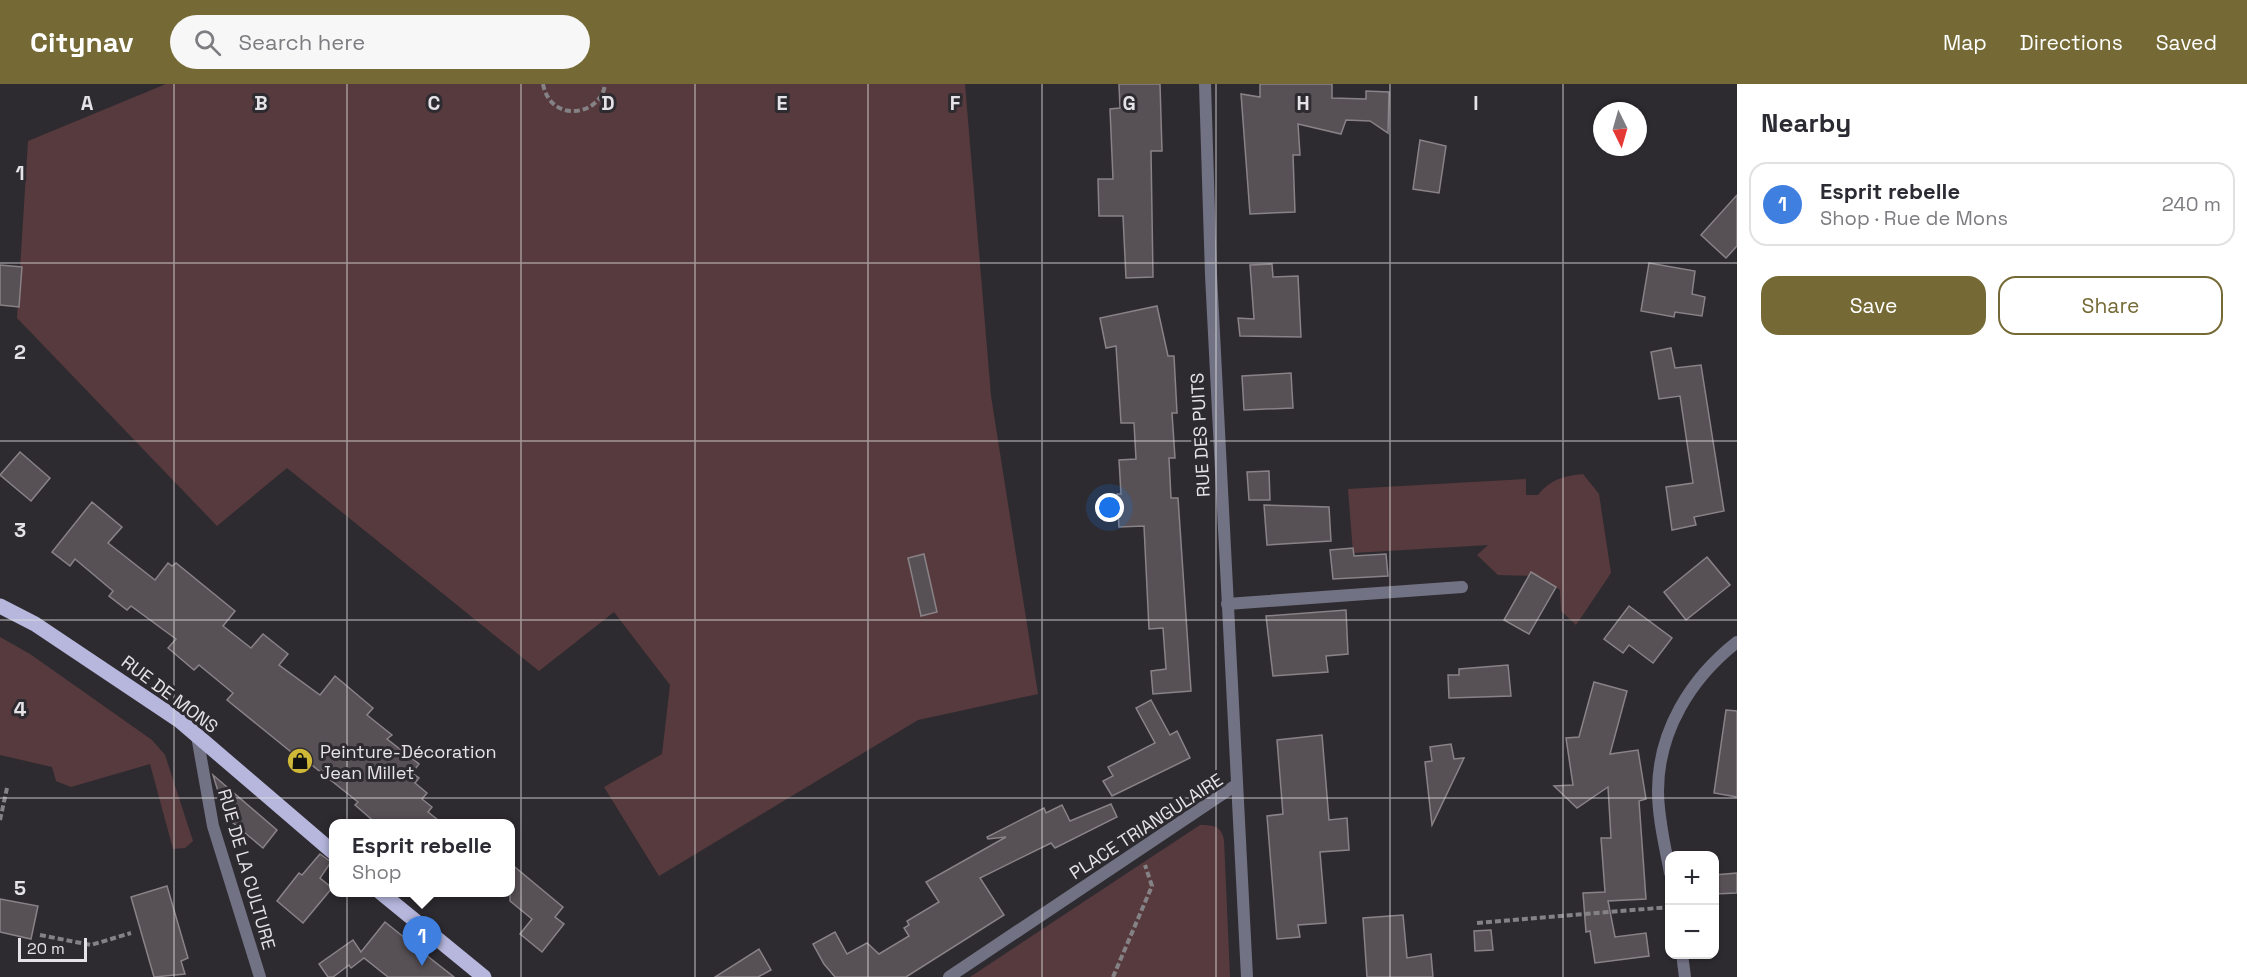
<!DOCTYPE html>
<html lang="en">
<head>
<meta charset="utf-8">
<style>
  body { margin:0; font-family:"Space Grotesk",sans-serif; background:#f7f7f7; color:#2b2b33 }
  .controls { position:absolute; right:18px; bottom:18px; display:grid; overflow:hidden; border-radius:12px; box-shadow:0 2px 4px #0004 }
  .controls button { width:54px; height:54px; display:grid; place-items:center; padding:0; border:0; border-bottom:2px solid #e1e1e2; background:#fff; color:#2b2b33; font:30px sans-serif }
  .compass { position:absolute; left:1593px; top:18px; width:54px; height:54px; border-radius:50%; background:#fff; box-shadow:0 2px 4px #0004; rotate:175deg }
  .scale { position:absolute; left:18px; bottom:15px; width:69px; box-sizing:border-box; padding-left:6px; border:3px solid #e5e3e6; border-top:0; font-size:16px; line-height:21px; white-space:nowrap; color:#e5e3e6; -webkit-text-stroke:4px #2e2b30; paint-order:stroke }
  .you { position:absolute; left:1110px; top:424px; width:21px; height:21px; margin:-15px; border:4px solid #fff; border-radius:50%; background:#1a73e8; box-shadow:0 0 0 9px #1a73e833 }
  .badge { display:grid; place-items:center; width:39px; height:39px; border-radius:50%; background:#756a35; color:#fff; font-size:20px; font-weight:700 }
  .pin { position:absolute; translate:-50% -50px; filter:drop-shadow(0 2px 3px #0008) }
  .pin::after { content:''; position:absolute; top:32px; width:21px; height:18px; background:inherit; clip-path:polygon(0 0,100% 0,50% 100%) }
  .popup { position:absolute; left:329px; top:735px; width:186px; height:78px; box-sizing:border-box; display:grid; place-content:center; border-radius:12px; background:#fff; filter:drop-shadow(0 2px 4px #0005); font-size:20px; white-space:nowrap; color:#7c7c81 }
  .popup b { font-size:22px; color:#2b2b33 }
  .popup::after { content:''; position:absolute; left:50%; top:100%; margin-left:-12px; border:12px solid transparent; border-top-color:#fff }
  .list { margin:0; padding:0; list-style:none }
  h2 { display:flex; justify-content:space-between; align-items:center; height:78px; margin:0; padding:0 24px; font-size:26px }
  h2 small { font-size:20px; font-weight:400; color:#7c7c81 }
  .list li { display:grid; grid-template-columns:39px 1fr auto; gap:18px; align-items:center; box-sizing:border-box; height:84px; margin:0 12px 12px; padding:0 12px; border:2px solid #e1e1e2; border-radius:18px }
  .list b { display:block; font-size:22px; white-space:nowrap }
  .list p { margin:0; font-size:20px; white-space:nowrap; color:#7c7c81 }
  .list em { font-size:20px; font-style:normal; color:#7c7c81 }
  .actions { display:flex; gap:12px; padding:18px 24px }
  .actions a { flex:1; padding:14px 0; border:2px solid #756a35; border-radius:18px; text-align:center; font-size:21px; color:#756a35 }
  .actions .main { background:#756a35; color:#fff }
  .icon { flex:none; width:33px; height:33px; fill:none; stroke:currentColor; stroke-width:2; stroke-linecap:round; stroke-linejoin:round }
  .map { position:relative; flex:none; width:1737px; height:893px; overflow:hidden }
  header { display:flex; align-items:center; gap:36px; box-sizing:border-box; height:84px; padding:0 30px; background:#756a35; color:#fff }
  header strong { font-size:28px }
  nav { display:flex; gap:33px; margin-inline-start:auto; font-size:21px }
  .search { width:420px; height:54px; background:#f7f7f7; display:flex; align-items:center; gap:15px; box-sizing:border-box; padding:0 21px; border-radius:33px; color:#7c7c81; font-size:22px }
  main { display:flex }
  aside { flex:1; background:#fff }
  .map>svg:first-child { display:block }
</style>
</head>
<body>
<header>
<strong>Citynav</strong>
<div class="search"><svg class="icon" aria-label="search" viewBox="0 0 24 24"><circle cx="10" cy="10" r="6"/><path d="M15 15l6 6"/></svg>Search here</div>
<nav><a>Map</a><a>Directions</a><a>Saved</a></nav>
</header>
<main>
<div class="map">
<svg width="1737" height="893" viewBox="0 0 1737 893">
  <rect width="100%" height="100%" fill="#2e2b30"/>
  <g fill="#573a3d">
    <polygon points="166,0 965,0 991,312 1038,610 918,636 659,792 604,703 662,670 670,601 614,528 539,587 287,384 217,442 17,234 28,57"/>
    <path d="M1583,390L1599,410L1611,489L1576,541L1561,527L1560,506L1539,492L1498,491L1477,471L1488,461L1353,469L1348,405L1526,395V411H1538C1551,395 1564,392 1583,390Z"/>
    <polygon points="0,553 30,570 152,656 165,671 193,757 185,764 173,765 150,680 71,703 56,697 52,683 0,671"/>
    <path d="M1200,741C1214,741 1221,742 1224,756L1230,893H970Z"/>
  </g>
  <g fill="#575054" stroke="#898286" stroke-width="1.5">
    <polygon points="1119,0 1160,0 1162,67 1151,67 1153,193 1126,194 1123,132 1099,132 1098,95 1113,95 1110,25 1120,24"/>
    <polygon points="1260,0 1332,0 1332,14 1366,15 1366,7 1389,8 1388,49 1370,37 1346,36 1341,50 1298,40 1300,71 1293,71 1295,128 1250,130 1241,10 1260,13"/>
    <polygon points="1420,56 1446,62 1439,109 1413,105"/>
    <polygon points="1737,111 1737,162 1726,174 1701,151"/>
    <polygon points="1649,179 1695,187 1692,210 1705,213 1702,232 1675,228 1674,233 1641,227"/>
    <polygon points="1272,180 1273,193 1298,192 1301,253 1240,252 1238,234 1254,235 1250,181"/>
    <polygon points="0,181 22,183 19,223 0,221"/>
    <polygon points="1157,222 1168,272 1174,272 1177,329 1172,329 1175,374 1169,374 1171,414 1178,414 1191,607 1153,610 1151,587 1166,585 1163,544 1149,545 1144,442 1119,443 1117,410 1121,410 1119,376 1136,375 1134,339 1121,339 1116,262 1106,264 1100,234"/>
    <polygon points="1671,264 1675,284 1701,281 1724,427 1694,433 1696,441 1672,446 1666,403 1693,399 1680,312 1659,315 1651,268"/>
    <polygon points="1291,289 1293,324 1244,326 1242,292"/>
    <polygon points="20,368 50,394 31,417 0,391"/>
    <polygon points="1269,387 1270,416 1249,416 1247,388"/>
    <polygon points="92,418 122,443 108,459 155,496 168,479 172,482 176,479 235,527 223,542 251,564 263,550 288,570 279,581 320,611 335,592 373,624 367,631 392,651 387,655 419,680 412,689 419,694 415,699 427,709 422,715 432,723 428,728 443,740 377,740 355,721 358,718 303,674 301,676 227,616 233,609 199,581 194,586 168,564 176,555 131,522 127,526 109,512 113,507 75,475 70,482 52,468"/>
    <polygon points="1264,421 1329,423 1331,457 1267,461"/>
    <polygon points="1353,464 1354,472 1386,470 1388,492 1333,495 1330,466"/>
    <polygon points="924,470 937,528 921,532 908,474"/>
    <polygon points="1707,473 1730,501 1686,536 1664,508"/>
    <polygon points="1531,488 1556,503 1529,550 1504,536"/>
    <polygon points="1629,522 1672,554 1653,579 1629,561 1623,569 1604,555"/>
    <polygon points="1346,526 1348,570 1326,572 1328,588 1273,592 1266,532"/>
    <polygon points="1508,581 1511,612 1449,614 1448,591 1459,591 1459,585"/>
    <polygon points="1594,598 1627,607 1610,670 1638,666 1646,715 1639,717 1646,815 1608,817 1615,853 1646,849 1649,872 1595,879 1590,847 1586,848 1583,809 1605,808 1601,754 1611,754 1608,703 1577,724 1554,702 1573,701 1566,654 1579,653"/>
    <polygon points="1151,616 1170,651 1177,647 1190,674 1112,712 1103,697 1113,692 1108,683 1155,659 1136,624"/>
    <polygon points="1726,626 1737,627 1737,713 1714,709"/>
    <polygon points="1322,651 1329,736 1347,734 1349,766 1320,768 1326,839 1298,841 1300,853 1277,855 1267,732 1283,730 1277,656"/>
    <polygon points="1451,660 1454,675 1464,674 1432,741 1425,678 1432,677 1430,663"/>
    <polygon points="213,691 277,746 263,764 226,733"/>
    <polygon points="1111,720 1117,733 1055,764 1051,759 980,794 1004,831 906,893 835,893 824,880 813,860 835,848 847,870 867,859 879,870 909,852 904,844 909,841 907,837 939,818 926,798 1006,753 988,755 987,753 1044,724 1046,729 1062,721 1070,737"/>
    <polygon points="320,770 331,778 320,794 332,804 303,839 277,817 299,789 302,791"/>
    <polygon points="510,779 563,823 555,833 564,840 542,868 520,850 532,835 510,817"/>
    <polygon points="1737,789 1737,809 1714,810 1714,791"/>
    <polygon points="167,802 188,874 181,877 185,890 154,893 131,813"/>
    <polygon points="0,815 38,822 31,855 0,848"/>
    <polygon points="1403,831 1407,874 1431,870 1433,893 1367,893 1363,834"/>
    <polygon points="385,838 421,867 454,893 388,893 364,874 351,884 349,881 333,893 328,893 319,880 353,856 361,868"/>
    <polygon points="1491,846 1493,866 1475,867 1474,847"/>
    <polygon points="759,865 771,886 758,893 715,893"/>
  </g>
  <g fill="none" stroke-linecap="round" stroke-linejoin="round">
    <g stroke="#858286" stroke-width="4" stroke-dasharray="6 3" stroke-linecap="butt">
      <path d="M543,0C551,41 602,31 605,0"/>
      <polyline points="0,736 7,704"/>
      <polyline points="1477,839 1670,823"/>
      <polyline points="40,851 91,861 131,849"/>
      <polyline points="1113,893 1152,802 1145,781"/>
    </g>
    <g stroke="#727285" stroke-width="12">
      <polyline points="1205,0 1211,191 1247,893"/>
      <polyline points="1227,520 1462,503"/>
      <polyline points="197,652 213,742 260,893"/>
      <path d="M1670,789C1665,762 1658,734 1658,707C1658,647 1691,594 1737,558"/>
      <polyline points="1682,870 1685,893"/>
      <polyline points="949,893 1236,701"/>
    </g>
    <g stroke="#b7b7de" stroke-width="15">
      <polyline points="0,522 35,540 180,637 334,769"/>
      <polyline points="380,808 484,893"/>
    </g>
  </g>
  <path fill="none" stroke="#e5e3e6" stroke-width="1.5" stroke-opacity="0.55" d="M174,0V893M347,0V893M521,0V893M695,0V893M868,0V893M1042,0V893M1216,0V893M1390,0V893M1563,0V893M0,179H1737M0,357H1737M0,536H1737M0,714H1737"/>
  <defs>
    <g id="shop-disc" transform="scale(1.35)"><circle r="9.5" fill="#cfb837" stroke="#2e2b30"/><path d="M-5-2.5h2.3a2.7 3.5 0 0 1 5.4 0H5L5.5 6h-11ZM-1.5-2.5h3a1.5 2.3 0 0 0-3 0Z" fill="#111"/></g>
  </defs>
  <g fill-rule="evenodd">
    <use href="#shop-disc" x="300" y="677"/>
  </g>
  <g text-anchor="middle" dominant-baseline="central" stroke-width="6" stroke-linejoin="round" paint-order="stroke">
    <g font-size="18" fill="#e5e3e6" stroke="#2e2b30">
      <text transform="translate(1200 351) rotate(-93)">RUE DES PUITS</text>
      <text transform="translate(170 610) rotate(37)">RUE DE MONS</text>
      <text transform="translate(1146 742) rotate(-33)">PLACE TRIANGULAIRE</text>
      <text transform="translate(247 785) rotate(74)">RUE DE LA CULTURE</text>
    </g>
    <g font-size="18" fill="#e5e3e6" stroke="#2e2b30" text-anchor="start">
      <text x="320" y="667">Peinture-Décoration<tspan x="320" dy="21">Jean Millet</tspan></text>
    </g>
  </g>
  <g font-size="20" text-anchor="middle" font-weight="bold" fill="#e5e3e6" stroke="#2e2b30" stroke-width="6" stroke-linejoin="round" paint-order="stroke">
    <text x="87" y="26">A</text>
    <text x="261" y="26">B</text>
    <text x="434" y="26">C</text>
    <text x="608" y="26">D</text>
    <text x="782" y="26">E</text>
    <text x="955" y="26">F</text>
    <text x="1129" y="26">G</text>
    <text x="1303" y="26">H</text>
    <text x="1476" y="26">I</text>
    <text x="20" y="96">1</text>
    <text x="20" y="275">2</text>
    <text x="20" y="453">3</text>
    <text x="20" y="632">4</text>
    <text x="20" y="811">5</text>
  </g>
</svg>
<div class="controls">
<button>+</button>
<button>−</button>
</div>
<svg class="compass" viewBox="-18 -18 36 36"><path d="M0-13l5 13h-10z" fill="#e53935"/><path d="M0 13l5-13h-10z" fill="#7c7c81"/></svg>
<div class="scale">20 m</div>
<div class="you"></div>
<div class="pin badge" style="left:422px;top:882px;background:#3f7fe0">1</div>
<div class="popup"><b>Esprit rebelle</b>Shop</div>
</div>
<aside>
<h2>Nearby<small></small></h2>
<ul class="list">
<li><span class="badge" style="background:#3f7fe0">1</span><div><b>Esprit rebelle</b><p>Shop · Rue de Mons</p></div><em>240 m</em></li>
</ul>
<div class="actions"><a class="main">Save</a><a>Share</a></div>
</aside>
</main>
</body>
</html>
